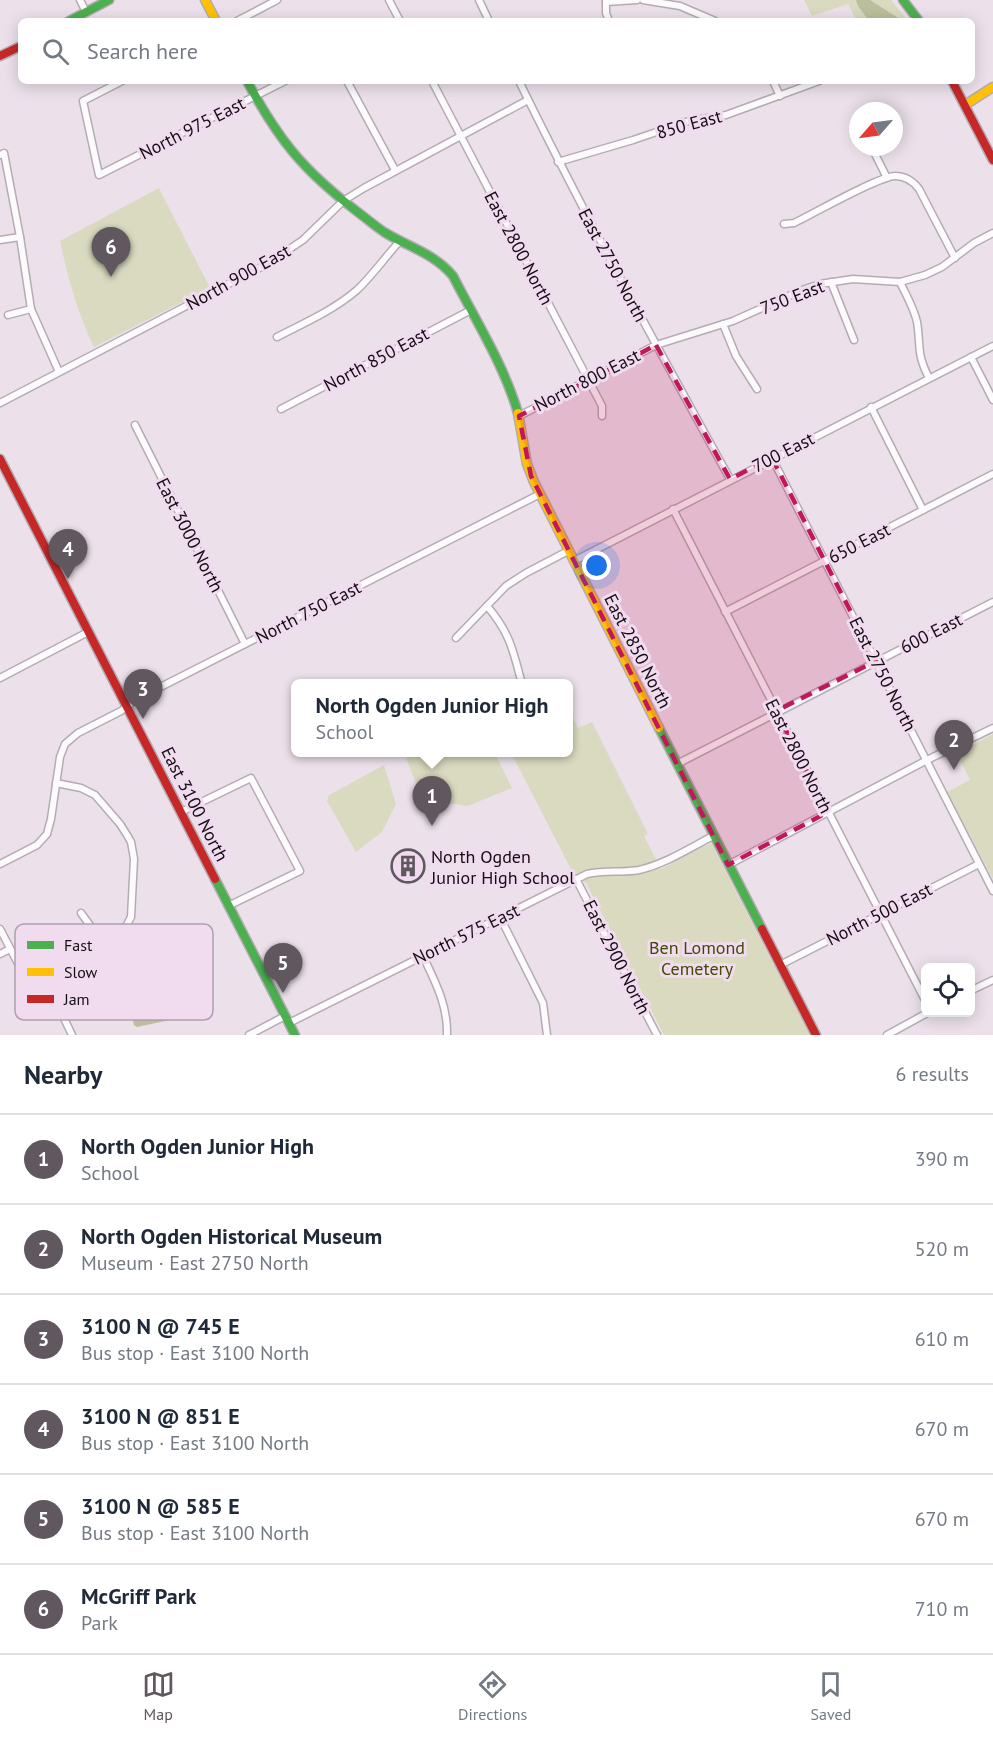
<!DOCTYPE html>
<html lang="en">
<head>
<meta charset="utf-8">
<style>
  body { margin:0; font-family:"PT Sans",sans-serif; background:#f6f6f7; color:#1f2937 }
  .controls { position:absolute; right:18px; bottom:18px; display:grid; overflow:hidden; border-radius:9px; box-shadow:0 3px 15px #0003 }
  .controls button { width:54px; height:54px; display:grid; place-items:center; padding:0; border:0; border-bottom:2px solid #e0e1e3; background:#fff; color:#1f2937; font:30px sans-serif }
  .compass { position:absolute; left:849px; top:102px; width:54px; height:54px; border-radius:50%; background:#fff; box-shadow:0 3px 15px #0003; rotate:242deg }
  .you { position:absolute; left:597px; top:566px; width:21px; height:21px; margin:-15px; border:4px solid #fff; border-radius:50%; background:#1a73e8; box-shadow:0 0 0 9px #1a73e833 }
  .badge { display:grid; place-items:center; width:39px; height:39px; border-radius:50%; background:#60575f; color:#fff; font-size:20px; font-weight:700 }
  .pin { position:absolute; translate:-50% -50px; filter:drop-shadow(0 2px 3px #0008) }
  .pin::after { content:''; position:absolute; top:32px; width:21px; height:18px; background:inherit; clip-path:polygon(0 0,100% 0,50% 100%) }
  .popup { position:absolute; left:291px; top:679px; width:282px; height:78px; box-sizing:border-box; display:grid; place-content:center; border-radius:9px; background:#fff; filter:drop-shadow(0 2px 4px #0005); font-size:20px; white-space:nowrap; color:#747a83 }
  .popup b { font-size:22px; color:#1f2937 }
  .popup::after { content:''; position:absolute; left:50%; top:100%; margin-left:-12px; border:12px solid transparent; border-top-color:#fff }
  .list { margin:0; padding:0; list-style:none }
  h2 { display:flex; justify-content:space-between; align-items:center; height:78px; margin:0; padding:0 24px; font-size:26px }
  h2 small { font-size:20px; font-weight:400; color:#747a83 }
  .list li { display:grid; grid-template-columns:39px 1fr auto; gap:18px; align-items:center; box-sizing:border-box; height:90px; padding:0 24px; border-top:2px solid #e0e1e3 }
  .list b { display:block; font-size:22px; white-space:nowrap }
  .list p { margin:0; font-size:20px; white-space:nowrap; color:#747a83 }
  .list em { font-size:20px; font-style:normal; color:#747a83 }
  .icon { flex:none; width:33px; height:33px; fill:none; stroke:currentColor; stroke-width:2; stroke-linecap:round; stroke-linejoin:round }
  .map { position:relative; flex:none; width:993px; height:1035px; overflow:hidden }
  .search { position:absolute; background:#fff; box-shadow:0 3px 15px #0003; left:18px; right:18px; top:18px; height:66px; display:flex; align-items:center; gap:15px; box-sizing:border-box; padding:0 21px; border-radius:9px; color:#747a83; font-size:22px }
  .sheet { height:618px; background:#fff }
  nav { display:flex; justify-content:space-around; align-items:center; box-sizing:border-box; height:84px; border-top:2px solid #e0e1e3; background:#fff; font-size:16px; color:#747a83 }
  nav a { display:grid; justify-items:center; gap:3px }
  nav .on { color:#60575f }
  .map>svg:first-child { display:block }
</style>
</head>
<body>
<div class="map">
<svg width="993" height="1035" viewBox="0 0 993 1035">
  <rect width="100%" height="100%" fill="#ece1eb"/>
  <g fill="#dadac0">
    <polygon points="804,0 891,0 908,21 857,21 848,4 812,16"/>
    <path d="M159,188L210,288L94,347C77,312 68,278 60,241Z"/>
    <polygon points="569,710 578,728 592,722 648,834 644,836 661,869 711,843 810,1035 664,1035 586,883 573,873 511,753 568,752"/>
    <polygon points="993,734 993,879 947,792 970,780 957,753"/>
    <polygon points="404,753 495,753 512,788 468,806 438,802 417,786"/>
    <polygon points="384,765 396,804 382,832 356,852 327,801 329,795"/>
  </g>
  <g fill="#bcbf9b">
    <polygon points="856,0 870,0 903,21 869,21 858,6"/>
    <polygon points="162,982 166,985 172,1016 170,1020 137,1027 134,1025 126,993 128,989"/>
  </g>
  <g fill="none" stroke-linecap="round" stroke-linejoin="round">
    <g stroke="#b4acb3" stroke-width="9">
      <g id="street">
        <polyline points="80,0 86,12"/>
        <polyline points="389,0 400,21"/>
        <polyline points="479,0 489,21"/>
        <polyline points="606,0 606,13 609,21"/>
        <polyline points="643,0 680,6 715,21"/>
        <polyline points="606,2 637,0"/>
        <polyline points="237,21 277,0"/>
        <polyline points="122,81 83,101 99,175 285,81"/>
        <polyline points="347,81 395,170"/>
        <polyline points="432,81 602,406 602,416"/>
        <path d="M519,81C585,216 657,347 730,479"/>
        <polyline points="773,81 780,96"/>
        <polyline points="874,152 887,178"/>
        <polyline points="0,155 4,153 20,237 31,309 59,372"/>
        <polyline points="558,162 633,140 689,121 726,115 819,81"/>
        <path d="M784,224L794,223C813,214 879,176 895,176C906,176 913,181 919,189L955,258"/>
        <polyline points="0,240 20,237"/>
        <polyline points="831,282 854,340"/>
        <path d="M900,282C906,295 914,308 917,322C921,346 916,353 929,378"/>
        <polyline points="8,315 31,309"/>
        <polyline points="723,324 736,356 757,389"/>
        <path d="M277,337C304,323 334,310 357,290C373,275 385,257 400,241"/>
        <polyline points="971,357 993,400"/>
        <polyline points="0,403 267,264 303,240 343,201 364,188 528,100"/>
        <polyline points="871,407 923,510"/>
        <polyline points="281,409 471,310"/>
        <polyline points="519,416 656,345 733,321 802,290 820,284 853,279 900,282 925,275 942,267 974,243 993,233"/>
        <polyline points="135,425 245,644"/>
        <polyline points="772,458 993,891"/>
        <polyline points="673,509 926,1002"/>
        <polyline points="574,561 993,346"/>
        <path d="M487,606C510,633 513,650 522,684"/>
        <polyline points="725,612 993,474"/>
        <polyline points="456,638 506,586 526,573 568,551"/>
        <polyline points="0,678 88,632"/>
        <polyline points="677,764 993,602"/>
        <polyline points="181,812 251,778 300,871 228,906"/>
        <polyline points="0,864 37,845 47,834 51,819 60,757 65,744 78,733 121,711 135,700 540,494"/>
        <polyline points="728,865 927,760 993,728"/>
        <polyline points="576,879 657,1035"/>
        <polyline points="81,913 105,946"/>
        <polyline points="500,917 543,1003 547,1035"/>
        <polyline points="0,929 23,973 32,984 53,1002 61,1012 72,1035"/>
        <polyline points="0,954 10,949"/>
        <path d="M423,956C435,981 448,1006 447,1035"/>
        <polyline points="780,965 979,864"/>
        <polyline points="970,991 993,980"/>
        <polyline points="41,992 63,968 122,934 131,917 134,859 131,842 127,835 120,824 95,795 81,788 56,783"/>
        <path d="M289,1023L587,874C605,870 622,873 639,870C665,864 690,848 713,836"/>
        <polyline points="249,1035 285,1016"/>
        <polyline points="887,1035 929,1012"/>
      </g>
    </g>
    <g stroke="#b4acb3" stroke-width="11">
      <g id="fast">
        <polyline points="903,0 919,21"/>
        <polyline points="69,21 109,0"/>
        <path d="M247,81C279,141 304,171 359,213C367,219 375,226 384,232C408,247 434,253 453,276C476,321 504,365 518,413"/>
        <polyline points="659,728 762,929"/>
        <polyline points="215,879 295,1035"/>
      </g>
    </g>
    <g stroke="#b4acb3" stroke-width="11">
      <g id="slow">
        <polyline points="205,0 216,21"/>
        <polyline points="965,105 993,87"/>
        <polyline points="518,413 527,464 534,482 659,728"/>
      </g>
    </g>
    <g stroke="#b4acb3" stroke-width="11">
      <g id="jam">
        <polyline points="0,56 21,46"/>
        <polyline points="952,81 993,160"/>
        <polyline points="0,459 215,879"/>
        <polyline points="762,929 816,1035"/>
      </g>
    </g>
    <use href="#street" stroke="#fcfafc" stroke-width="6"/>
    <use href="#fast" stroke="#4caf50" stroke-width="8"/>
    <use href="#slow" stroke="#ffc107" stroke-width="8"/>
    <use href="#jam" stroke="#c62828" stroke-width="8"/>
  </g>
  <path fill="#c2185b" fill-opacity="0.2" stroke="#c2185b" stroke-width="4.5" stroke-dasharray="12 8" stroke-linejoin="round" d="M656,345L730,479L772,458L876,661L776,711L828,812L728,865L531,476L519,416Z"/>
  <defs>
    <g id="building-ring" transform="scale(1.725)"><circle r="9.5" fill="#f1dcef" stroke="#60575f" stroke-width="1.5"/><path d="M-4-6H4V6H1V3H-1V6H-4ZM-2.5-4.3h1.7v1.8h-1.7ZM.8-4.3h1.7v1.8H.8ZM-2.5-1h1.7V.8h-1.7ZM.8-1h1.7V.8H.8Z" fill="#60575f"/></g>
  </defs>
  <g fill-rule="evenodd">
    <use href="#building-ring" x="408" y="866"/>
  </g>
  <g text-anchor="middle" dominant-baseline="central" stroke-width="6" stroke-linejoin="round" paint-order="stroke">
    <g font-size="18" fill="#140d13" stroke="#f1dcef">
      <text transform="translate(689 124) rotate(-15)">850 East</text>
      <text transform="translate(192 128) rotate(-27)">North 975 East</text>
      <text transform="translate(519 248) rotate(62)">East 2800 North</text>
      <text transform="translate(613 265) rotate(62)">East 2750 North</text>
      <text transform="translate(238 277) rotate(-29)">North 900 East</text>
      <text transform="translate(792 297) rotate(-21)">750 East</text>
      <text transform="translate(376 359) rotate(-28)">North 850 East</text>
      <text transform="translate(587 380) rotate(-27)">North 800 East</text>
      <text transform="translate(783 452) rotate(-27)">700 East</text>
      <text transform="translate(190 535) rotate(63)">East 3000 North</text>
      <text transform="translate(859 543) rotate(-27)">650 East</text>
      <text transform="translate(308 612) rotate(-27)">North 750 East</text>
      <text transform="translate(931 633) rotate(-27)">600 East</text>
      <text transform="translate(638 651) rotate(63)">East 2850 North</text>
      <text transform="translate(883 674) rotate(63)">East 2750 North</text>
      <text transform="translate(799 756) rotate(63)">East 2800 North</text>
      <text transform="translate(195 804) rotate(63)">East 3100 North</text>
      <text transform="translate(879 914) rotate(-27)">North 500 East</text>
      <text transform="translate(466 934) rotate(-26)">North 575 East</text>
      <text transform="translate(617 957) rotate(63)">East 2900 North</text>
    </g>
    <g font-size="18" fill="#140d13" stroke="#f1dcef" text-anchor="start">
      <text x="431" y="856">North Ogden<tspan x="431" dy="21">Junior High School</tspan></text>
    </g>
    <g font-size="18" fill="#434904" stroke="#f1dcef">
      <text x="697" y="947">Ben Lomond<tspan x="697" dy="21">Cemetery</tspan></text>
    </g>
  </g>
  <rect x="15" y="924" width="198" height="96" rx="9" fill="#f1dcef" stroke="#af9ead" stroke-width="1.5"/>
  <rect x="27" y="941" width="27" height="8" fill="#4caf50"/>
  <rect x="27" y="968" width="27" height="8" fill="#ffc107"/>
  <rect x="27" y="995" width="27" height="8" fill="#c62828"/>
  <g font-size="16" fill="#140d13">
    <text x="64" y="951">Fast</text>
    <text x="64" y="978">Slow</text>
    <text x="64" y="1005">Jam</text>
  </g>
</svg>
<div class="controls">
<button><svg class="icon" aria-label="locate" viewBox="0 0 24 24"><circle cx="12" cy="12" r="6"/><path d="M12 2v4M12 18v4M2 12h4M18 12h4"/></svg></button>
</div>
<svg class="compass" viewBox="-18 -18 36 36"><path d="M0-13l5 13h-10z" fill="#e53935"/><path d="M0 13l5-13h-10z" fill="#747a83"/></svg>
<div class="you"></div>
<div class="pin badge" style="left:432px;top:826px">1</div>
<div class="popup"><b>North Ogden Junior High</b>School</div>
<div class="pin badge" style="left:954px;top:770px">2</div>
<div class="pin badge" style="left:143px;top:719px">3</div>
<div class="pin badge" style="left:68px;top:579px">4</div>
<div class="pin badge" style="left:283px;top:993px">5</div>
<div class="pin badge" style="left:111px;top:277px">6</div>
<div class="search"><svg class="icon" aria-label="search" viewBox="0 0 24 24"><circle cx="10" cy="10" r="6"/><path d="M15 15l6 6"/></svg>Search here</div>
</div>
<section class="sheet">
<h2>Nearby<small>6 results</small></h2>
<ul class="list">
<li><span class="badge">1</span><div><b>North Ogden Junior High</b><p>School</p></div><em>390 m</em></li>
<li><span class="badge">2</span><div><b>North Ogden Historical Museum</b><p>Museum · East 2750 North</p></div><em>520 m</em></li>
<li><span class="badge">3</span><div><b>3100 N @ 745 E</b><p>Bus stop · East 3100 North</p></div><em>610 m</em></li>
<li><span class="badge">4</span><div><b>3100 N @ 851 E</b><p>Bus stop · East 3100 North</p></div><em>670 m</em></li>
<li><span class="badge">5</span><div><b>3100 N @ 585 E</b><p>Bus stop · East 3100 North</p></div><em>670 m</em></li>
<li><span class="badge">6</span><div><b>McGriff Park</b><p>Park</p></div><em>710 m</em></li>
</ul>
</section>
<nav>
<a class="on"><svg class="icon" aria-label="map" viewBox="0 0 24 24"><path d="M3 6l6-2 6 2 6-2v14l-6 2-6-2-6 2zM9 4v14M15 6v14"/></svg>Map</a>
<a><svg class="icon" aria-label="directions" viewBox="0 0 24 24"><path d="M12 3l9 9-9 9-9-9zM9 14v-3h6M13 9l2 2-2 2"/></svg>Directions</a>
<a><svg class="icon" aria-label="saved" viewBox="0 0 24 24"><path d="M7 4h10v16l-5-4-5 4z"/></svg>Saved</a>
</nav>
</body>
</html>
